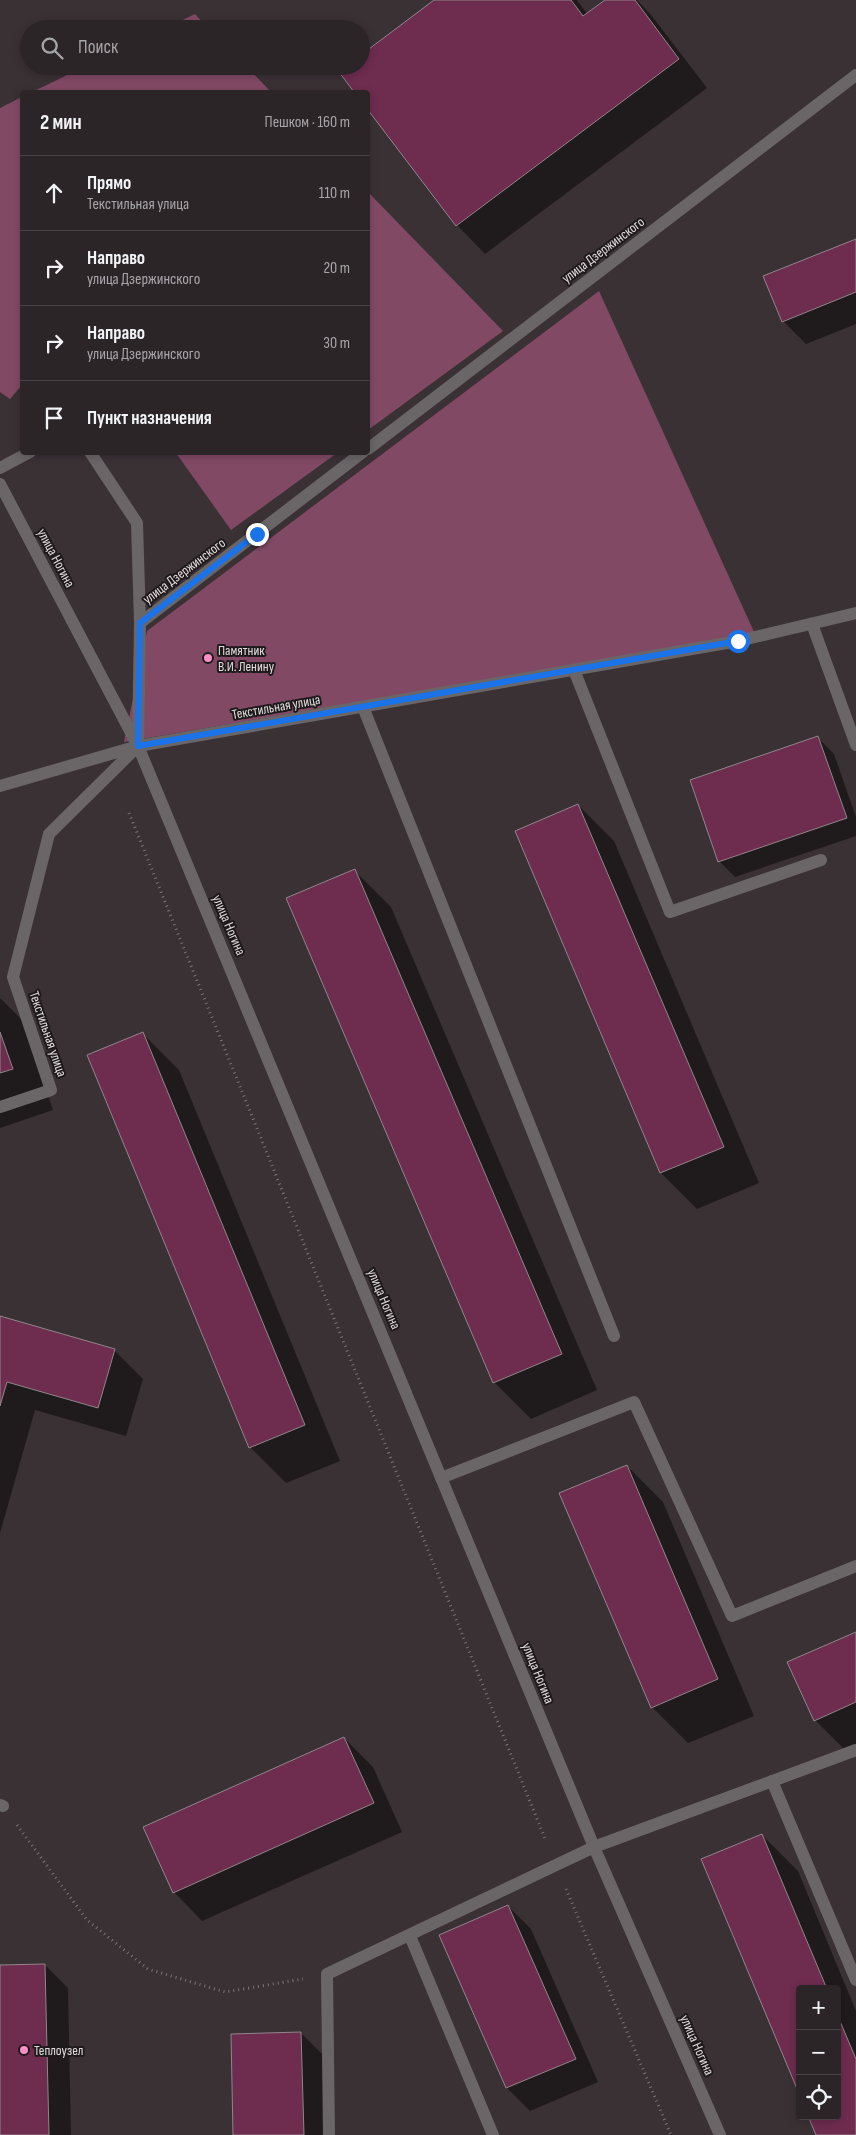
<!DOCTYPE html>
<html lang="ru">
<head>
<meta charset="utf-8">
<style>
  body { margin:0; font-family:"Sofia Sans Condensed",sans-serif; background:#342d30; color:#f1f3f6 }
  .controls { position:absolute; right:15px; bottom:15px; display:grid; overflow:hidden; border-radius:5px; box-shadow:0 2px 8px #0003 }
  .controls button { width:45px; height:45px; display:grid; place-items:center; padding:0; border:0; border-bottom:1px solid #484245; background:#2c2528; color:#f1f3f6; font:25px sans-serif }
  .stop { position:absolute; width:15px; height:15px; margin:-11px; border:4px solid #1a73e8; border-radius:50%; background:#fff }
  .stop.end { background:#1a73e8; border-color:#fff; box-shadow:0 1px 5px #0008 }
  .list { margin:0; padding:0; list-style:none }
  h2 { display:flex; justify-content:space-between; align-items:center; height:65px; margin:0; padding:0 20px; font-size:21px }
  h2 small { font-size:16px; font-weight:400; color:#a6a5a8 }
  .list li { display:grid; grid-template-columns:32px 1fr auto; gap:15px; align-items:center; box-sizing:border-box; height:75px; padding:0 20px; border-top:1px solid #484245 }
  .list b { display:block; font-size:19px; white-space:nowrap }
  .list p { margin:0; font-size:16px; white-space:nowrap; color:#a6a5a8 }
  .list em { font-size:16px; font-style:normal; color:#a6a5a8 }
  .icon { flex:none; width:28px; height:28px; fill:none; stroke:currentColor; stroke-width:2; stroke-linecap:round; stroke-linejoin:round }
  .map { position:relative; flex:none; width:856px; height:2135px; overflow:hidden }
  .search { position:absolute; background:#2c2528; box-shadow:0 2px 8px #0003; left:20px; top:20px; width:350px; height:55px; display:flex; align-items:center; gap:12px; box-sizing:border-box; padding:0 18px; border-radius:28px; color:#a6a5a8; font-size:19px }
  .panel { position:absolute; background:#2c2528; box-shadow:0 2px 8px #0003; left:20px; top:90px; width:350px; height:365px; border-radius:5px }
  .map>svg:first-child { display:block }
</style>
</head>
<body>
<div class="map">
<svg width="856" height="2135" viewBox="0 0 856 2135">
  <rect width="100%" height="100%" fill="#3a3135"/>
  <g fill="#824965">
    <polygon points="195,14 209,29 164,29"/>
    <polygon points="86,66 246,66 271,92 32,92"/>
    <polygon points="22,97 22,385 10,399 0,392 0,108"/>
    <polygon points="368,192 503,331 368,430"/>
    <polygon points="599,291 755,634 124,742 147,631"/>
    <polygon points="176,453 337,453 231,530"/>
  </g>
  <g fill="#0007">
    <polygon points="436,0 577,0 588,15 607,0 637,0 652,16 707,88 485,254 457,225 368,108 368,92 356,92 340,72 361,66"/>
    <polygon points="856,240 856,324 806,344 783,321"/>
    <polygon points="818,738 834,754 856,817 856,836 735,877 719,861"/>
    <polygon points="578,805 614,841 759,1183 697,1209 661,1173 516,832"/>
    <polygon points="355,871 391,907 597,1390 531,1419 495,1383 288,899"/>
    <polygon points="0,998 23,1021 53,1110 0,1128"/>
    <polygon points="143,1034 179,1070 340,1461 286,1483 250,1447"/>
    <polygon points="0,1318 114,1350 143,1379 126,1436 35,1410 0,1533"/>
    <polygon points="627,1466 663,1502 754,1716 688,1743 652,1707"/>
    <polygon points="856,1633 856,1754 851,1756 815,1720"/>
    <polygon points="344,1738 373,1767 402,1832 202,1921 174,1892"/>
    <polygon points="762,1835 798,1871 856,2011 856,2135 817,2135 837,2116 837,1989 800,1989"/>
    <polygon points="508,1906 531,1929 598,2082 530,2111 507,2088 441,1936"/>
    <polygon points="45,1965 68,1988 71,2135 0,2135 0,1966"/>
    <polygon points="301,2033 324,2056 326,2135 235,2135"/>
  </g>
  <g fill="#6e2c4f" stroke="#90868a">
    <polygon points="434,0 571,0 583,16 605,0 635,0 679,59 456,226 368,110 368,92 354,92 339,72 346,66 361,66 361,55"/>
    <polygon points="856,239 856,292 782,322 763,276"/>
    <polygon points="818,736 847,818 718,862 690,780"/>
    <polygon points="578,804 724,1147 660,1173 515,831"/>
    <polygon points="355,869 562,1354 493,1383 286,898"/>
    <polygon points="0,1032 13,1069 0,1073"/>
    <polygon points="143,1032 305,1425 249,1448 87,1055"/>
    <polygon points="0,1316 115,1349 98,1408 7,1382 0,1406"/>
    <polygon points="627,1465 718,1679 651,1708 559,1493"/>
    <polygon points="856,1632 856,1702 814,1721 787,1662"/>
    <polygon points="344,1737 374,1803 173,1893 143,1827"/>
    <polygon points="762,1834 827,1989 800,1989 800,2096 701,1859"/>
    <polygon points="508,1905 576,2059 506,2088 439,1935"/>
    <polygon points="45,1964 49,2135 0,2135 0,1965"/>
    <polygon points="837,2014 856,2059 856,2135 816,2135 808,2116 837,2116"/>
    <polygon points="301,2032 304,2135 233,2135 231,2034"/>
  </g>
  <g fill="none" stroke-linecap="round" stroke-linejoin="round">
    <g stroke="#7b7377" stroke-width="3" stroke-dasharray="1 4" stroke-linecap="butt">
      <polyline points="129,813 546,1841"/>
      <polyline points="17,1825 87,1920 148,1969 225,1992 303,1979"/>
      <polyline points="566,1889 671,2135"/>
    </g>
    <g stroke="#6a6668" stroke-width="12">
      <polyline points="368,449 856,75"/>
      <polyline points="0,468 30,452"/>
      <polyline points="140,623 363,452"/>
      <polyline points="812,624 856,745"/>
      <polyline points="574,670 670,912 821,860"/>
      <polyline points="363,707 614,1336"/>
      <polyline points="0,1107 51,1090 13,977 49,834 138,746 140,623 137,523 90,452"/>
      <polyline points="441,1478 634,1402 732,1616 856,1566"/>
      <polyline points="772,1781 856,1980"/>
      <polyline points="0,1805 3,1806"/>
      <polyline points="410,1936 493,2135"/>
      <polyline points="329,2135 327,1974 594,1847 856,1750"/>
    </g>
    <g stroke="#6a6668" stroke-width="12">
      <polyline points="0,484 138,746 594,1847 720,2135"/>
      <polyline points="0,786 138,746 738,641 856,613"/>
    </g>
  </g>
  <g fill="none" stroke-linecap="round" stroke-linejoin="round">
    <polyline stroke="#1a73e8" stroke-width="6" points="257,534 140,623 138,746 738,641"/>
  </g>
  <g fill="#fb8fc5" stroke="#1e1a1c" stroke-width="2">
    <circle cx="208" cy="658" r="5"/>
    <circle cx="24" cy="2050" r="5"/>
  </g>
  <g text-anchor="middle" dominant-baseline="central" stroke-width="4" stroke-linejoin="round" paint-order="stroke">
    <g font-size="14" fill="#e0dadc" stroke="#1e1a1c">
      <text transform="translate(603 250) rotate(-37)">улица Дзержинского</text>
      <text transform="translate(56 558) rotate(62)">улица Ногина</text>
      <text transform="translate(184 571) rotate(-37)">улица Дзержинского</text>
      <text transform="translate(276 707) rotate(-10)">Текстильная улица</text>
      <text transform="translate(229 925) rotate(67)">улица Ногина</text>
      <text transform="translate(48 1034) rotate(71)">Текстильная улица</text>
      <text transform="translate(384 1299) rotate(67)">улица Ногина</text>
      <text transform="translate(538 1673) rotate(68)">улица Ногина</text>
      <text transform="translate(697 2045) rotate(66)">улица Ногина</text>
    </g>
    <g font-size="14" fill="#e0dadc" stroke="#1e1a1c" text-anchor="start">
      <text x="218" y="650">Памятник<tspan x="218" dy="16">В.И. Ленину</tspan></text>
      <text x="34" y="2050">Теплоузел</text>
    </g>
  </g>
</svg>
<div class="controls">
<button>+</button>
<button>−</button>
<button><svg class="icon" aria-label="locate" viewBox="0 0 24 24"><circle cx="12" cy="12" r="6"/><path d="M12 2v4M12 18v4M2 12h4M18 12h4"/></svg></button>
</div>
<div class="stop" style="left:738px;top:641px"></div>
<div class="stop end" style="left:257px;top:534px"></div>
<div class="search"><svg class="icon" aria-label="search" viewBox="0 0 24 24"><circle cx="10" cy="10" r="6"/><path d="M15 15l6 6"/></svg>Поиск</div>
<section class="panel">
<h2>2 мин<small>Пешком · 160 m</small></h2>
<ul class="list">
<li><svg class="icon" aria-label="ahead" viewBox="0 0 24 24"><path d="M12 20V5M6 11l6-6 6 6"/></svg><div><b>Прямо</b><p>Текстильная улица</p></div><em>110 m</em></li>
<li><svg class="icon" aria-label="right" viewBox="0 0 24 24"><path d="M7 20v-9h11M14 6l5 5-5 5"/></svg><div><b>Направо</b><p>улица Дзержинского</p></div><em>20 m</em></li>
<li><svg class="icon" aria-label="right" viewBox="0 0 24 24"><path d="M7 20v-9h11M14 6l5 5-5 5"/></svg><div><b>Направо</b><p>улица Дзержинского</p></div><em>30 m</em></li>
<li><svg class="icon" aria-label="arrive" viewBox="0 0 24 24"><path d="M6 21V4h12l-3 4 3 4H6"/></svg><div><b>Пункт назначения</b></div></li>
</ul>
</section>
</div>
</body>
</html>
